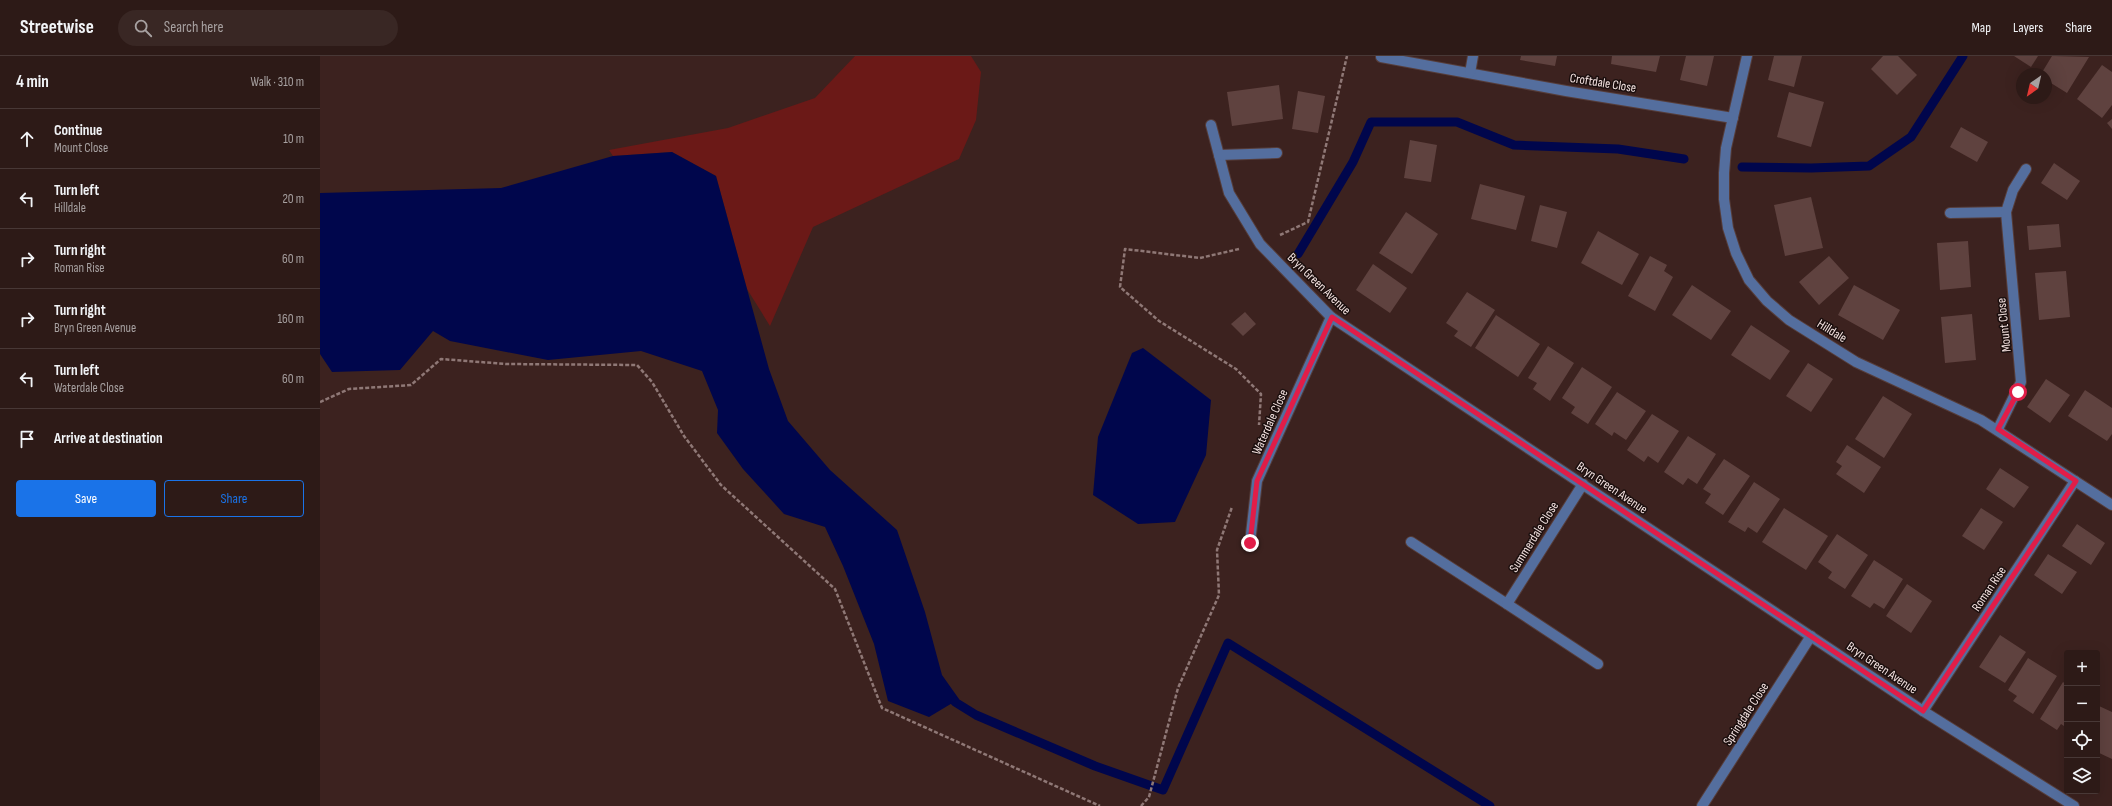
<!DOCTYPE html>
<html lang="en">
<head>
<meta charset="utf-8">
<style>
  body { margin:0; font-family:"Sofia Sans Condensed",sans-serif; background:#392724; color:#f1f3f6 }
  .controls { position:absolute; right:12px; bottom:12px; display:grid; overflow:hidden; border-radius:4px; box-shadow:0 4px 16px #0002 }
  .controls button { width:36px; height:36px; display:grid; place-items:center; padding:0; border:0; border-bottom:1px solid #483836; background:#2d1a17; color:#f1f3f6; font:20px sans-serif }
  .compass { position:absolute; left:1696px; top:12px; width:36px; height:36px; border-radius:50%; background:#2d1a17; box-shadow:0 4px 16px #0002; rotate:214deg }
  .stop { position:absolute; width:12px; height:12px; margin:-9px; border:3px solid #e11d48; border-radius:50%; background:#fff }
  .stop.end { background:#e11d48; border-color:#fff; box-shadow:0 1px 4px #0008 }
  .list { margin:0; padding:0; list-style:none }
  h2 { display:flex; justify-content:space-between; align-items:center; height:52px; margin:0; padding:0 16px; font-size:17px }
  h2 small { font-size:13px; font-weight:400; color:#a7a1a1 }
  .list li { display:grid; grid-template-columns:26px 1fr auto; gap:12px; align-items:center; box-sizing:border-box; height:60px; padding:0 16px; border-top:1px solid #483836 }
  .list b { display:block; font-size:15px; white-space:nowrap }
  .list p { margin:0; font-size:13px; white-space:nowrap; color:#a7a1a1 }
  .list em { font-size:13px; font-style:normal; color:#a7a1a1 }
  .actions { display:flex; gap:8px; padding:12px 16px }
  .actions a { flex:1; padding:9px 0; border:1px solid #1a73e8; border-radius:4px; text-align:center; font-size:14px; color:#1a73e8 }
  .actions .main { background:#1a73e8; color:#fff }
  .icon { flex:none; width:22px; height:22px; fill:none; stroke:currentColor; stroke-width:2; stroke-linecap:round; stroke-linejoin:round }
  .map { position:relative; flex:none; width:1792px; height:750px; overflow:hidden }
  header { display:flex; align-items:center; gap:24px; box-sizing:border-box; height:56px; padding:0 20px; background:#2d1a17; border-bottom:1px solid #483836 }
  header strong { font-size:19px }
  nav { display:flex; gap:22px; margin-inline-start:auto; font-size:14px }
  .search { width:280px; height:36px; background:#392724; display:flex; align-items:center; gap:10px; box-sizing:border-box; padding:0 14px; border-radius:22px; color:#a7a1a1; font-size:15px }
  main { display:flex }
  aside { flex:1; background:#2d1a17 }
  .map>svg:first-child { display:block }
</style>
</head>
<body>
<header>
<strong>Streetwise</strong>
<div class="search"><svg class="icon" aria-label="search" viewBox="0 0 24 24"><circle cx="10" cy="10" r="6"/><path d="M15 15l6 6"/></svg>Search here</div>
<nav><a>Map</a><a>Layers</a><a>Share</a></nav>
</header>
<main>
<aside>
<h2>4 min<small>Walk · 310 m</small></h2>
<ul class="list">
<li><svg class="icon" aria-label="ahead" viewBox="0 0 24 24"><path d="M12 20V5M6 11l6-6 6 6"/></svg><div><b>Continue</b><p>Mount Close</p></div><em>10 m</em></li>
<li><svg class="icon" aria-label="left" viewBox="0 0 24 24"><path d="M17 20v-9H6M10 6l-5 5 5 5"/></svg><div><b>Turn left</b><p>Hilldale</p></div><em>20 m</em></li>
<li><svg class="icon" aria-label="right" viewBox="0 0 24 24"><path d="M7 20v-9h11M14 6l5 5-5 5"/></svg><div><b>Turn right</b><p>Roman Rise</p></div><em>60 m</em></li>
<li><svg class="icon" aria-label="right" viewBox="0 0 24 24"><path d="M7 20v-9h11M14 6l5 5-5 5"/></svg><div><b>Turn right</b><p>Bryn Green Avenue</p></div><em>160 m</em></li>
<li><svg class="icon" aria-label="left" viewBox="0 0 24 24"><path d="M17 20v-9H6M10 6l-5 5 5 5"/></svg><div><b>Turn left</b><p>Waterdale Close</p></div><em>60 m</em></li>
<li><svg class="icon" aria-label="arrive" viewBox="0 0 24 24"><path d="M6 21V4h12l-3 4 3 4H6"/></svg><div><b>Arrive at destination</b></div></li>
</ul>
<div class="actions"><a class="main">Save</a><a>Share</a></div>
</aside>
<div class="map">
<svg width="1792" height="750" viewBox="0 0 1792 750">
  <rect width="100%" height="100%" fill="#3c221f"/>
  <polygon fill="#6b1917" points="535,0 651,0 661,16 656,64 639,103 493,171 450,270 427,233 396,120 352,96 293,100 289,94 408,72 495,42"/>
  <g fill="#00064c">
    <polygon points="352,96 396,120 449,313 468,365 510,414 577,474 605,556 622,619 639,643 609,661 568,645 554,588 523,510 505,471 464,458 423,413 397,377 398,354 382,315 321,295 228,304 130,285 113,275 80,314 12,316 0,298 0,137 181,132 293,100"/>
    <polygon points="823,292 891,344 886,399 855,466 818,468 773,439 778,381 812,297"/>
  </g>
  <g fill="none" stroke-linecap="round" stroke-linejoin="round">
    <g stroke="#00064c" stroke-width="9">
      <polyline points="1422,111 1491,112 1549,110 1591,81 1643,0"/>
      <polyline points="978,198 1033,106 1051,66 1137,66 1194,89 1298,93 1364,103"/>
      <polyline points="635,646 656,659 775,710 843,734 908,587 1170,750"/>
    </g>
  </g>
  <g fill="#5f423f">
    <polygon points="1201,0 1237,0 1235,10 1200,4"/>
    <polygon points="1292,0 1340,0 1336,16 1291,8"/>
    <polygon points="1366,0 1394,0 1387,30 1360,24"/>
    <polygon points="1454,0 1482,0 1474,31 1448,24"/>
    <polygon points="1563,0 1578,0 1597,19 1577,39 1551,13"/>
    <polygon points="1694,0 1718,0 1711,11"/>
    <polygon points="1732,0 1769,1 1747,37 1726,24 1726,18 1721,18"/>
    <polygon points="1782,9 1792,16 1792,49 1782,62 1757,43"/>
    <polygon points="959,29 963,63 912,70 907,36"/>
    <polygon points="978,35 1005,40 998,77 972,73"/>
    <polygon points="1469,36 1504,46 1491,91 1457,81"/>
    <polygon points="1792,63 1792,73 1787,67"/>
    <polygon points="1641,71 1668,86 1657,106 1630,91"/>
    <polygon points="1090,84 1117,89 1111,126 1084,122"/>
    <polygon points="1734,107 1760,125 1747,144 1721,127"/>
    <polygon points="1160,128 1205,140 1196,174 1151,163"/>
    <polygon points="1491,141 1503,192 1465,200 1454,149"/>
    <polygon points="1220,149 1247,156 1237,192 1211,185"/>
    <polygon points="1086,156 1118,178 1092,218 1059,197"/>
    <polygon points="1739,168 1741,191 1709,194 1707,170"/>
    <polygon points="1278,175 1319,198 1302,229 1261,207"/>
    <polygon points="1648,185 1651,231 1620,234 1617,187"/>
    <polygon points="1330,200 1347,209 1344,215 1353,221 1335,255 1308,240"/>
    <polygon points="1509,200 1529,222 1499,249 1479,226"/>
    <polygon points="1053,208 1087,232 1070,257 1036,234"/>
    <polygon points="1746,215 1750,261 1719,264 1715,217"/>
    <polygon points="1372,229 1411,255 1391,284 1352,259"/>
    <polygon points="1534,229 1580,254 1563,284 1518,259"/>
    <polygon points="1147,236 1175,254 1151,291 1134,280 1138,275 1126,267"/>
    <polygon points="925,256 936,268 923,280 911,268"/>
    <polygon points="1652,258 1656,304 1625,307 1621,261"/>
    <polygon points="1176,259 1220,288 1198,321 1155,292"/>
    <polygon points="1431,269 1470,295 1450,324 1411,299"/>
    <polygon points="1228,290 1254,307 1230,345 1213,333 1217,327 1208,322"/>
    <polygon points="1488,307 1513,323 1491,356 1466,340"/>
    <polygon points="1262,311 1292,331 1268,368 1251,357 1255,351 1242,342"/>
    <polygon points="1726,323 1750,339 1730,367 1707,351"/>
    <polygon points="1765,334 1792,352 1792,378 1787,385 1748,360"/>
    <polygon points="1297,336 1326,355 1306,384 1294,376 1292,380 1275,368"/>
    <polygon points="1563,340 1592,358 1564,402 1535,383"/>
    <polygon points="1332,358 1359,375 1338,407 1328,400 1324,406 1307,394"/>
    <polygon points="1368,380 1396,398 1377,428 1368,422 1363,429 1344,416"/>
    <polygon points="1527,389 1561,411 1544,437 1516,418 1522,410 1516,406"/>
    <polygon points="1404,403 1430,420 1403,459 1385,447 1391,438 1383,433"/>
    <polygon points="1680,412 1709,431 1694,452 1666,433"/>
    <polygon points="1434,426 1460,443 1437,477 1428,471 1425,476 1408,466"/>
    <polygon points="1464,452 1508,480 1486,514 1442,486"/>
    <polygon points="1661,452 1683,466 1664,494 1642,480"/>
    <polygon points="1757,468 1785,487 1771,509 1742,490"/>
    <polygon points="1517,478 1548,499 1525,533 1508,522 1512,516 1498,506"/>
    <polygon points="1728,498 1757,516 1742,538 1714,519"/>
    <polygon points="1554,504 1583,523 1564,553 1554,547 1550,552 1531,540"/>
    <polygon points="1587,528 1612,545 1591,577 1566,560"/>
    <polygon points="1680,579 1706,596 1685,627 1659,611"/>
    <polygon points="1708,602 1737,620 1713,658 1693,645 1697,640 1688,634"/>
    <polygon points="1743,626 1747,629 1747,672 1741,668 1737,674 1720,663"/>
    <polygon points="1779,650 1792,656 1792,703 1777,696 1777,654"/>
  </g>
  <g fill="none" stroke-linecap="round" stroke-linejoin="round">
    <g stroke="#563d3a" stroke-width="12">
      <g id="minor">
        <polyline points="1427,0 1406,92 1404,117 1404,143 1408,172 1416,197 1429,224 1447,245 1469,264 1536,306 1661,364 1792,449"/>
        <polyline points="1061,1 1246,35 1413,62"/>
        <polyline points="1150,17 1153,0"/>
        <polyline points="891,69 909,137 940,188 1011,261 1603,655 1754,750"/>
        <polyline points="899,99 957,97"/>
        <polyline points="1630,157 1686,156"/>
        <polyline points="1678,373 1701,326 1686,156 1693,134 1706,113"/>
        <polyline points="1091,486 1187,548 1263,428"/>
        <polyline points="930,487 937,425 1011,261"/>
        <polyline points="1187,548 1278,608"/>
        <polyline points="1603,655 1755,425"/>
        <polyline points="1382,750 1491,580"/>
      </g>
    </g>
    <g stroke="#8f7876" stroke-width="2.5" stroke-dasharray="4 2" stroke-linecap="butt">
      <polyline points="960,179 988,166 1027,0"/>
      <polyline points="919,193 880,202 805,193 800,231 839,265 916,313 941,338 939,369"/>
      <polyline points="0,346 29,333 91,329 121,303 186,308 317,309 332,326 364,380 401,429 515,533 562,652 780,750"/>
      <polyline points="821,750 829,741 858,632 899,539 897,494 912,451"/>
    </g>
    <use href="#minor" stroke="#546e9e" stroke-width="10"/>
  </g>
  <g fill="none" stroke-linecap="round" stroke-linejoin="round">
    <polyline stroke="#e11d48" stroke-width="5" points="930,487 937,425 1012,261 1603,655 1756,425 1678,373 1698,336"/>
  </g>
  <g text-anchor="middle" dominant-baseline="central" stroke-width="3" stroke-linejoin="round" paint-order="stroke">
    <g font-size="13" fill="#f5e3e1" stroke="#1b0f0e">
      <text transform="translate(1283 27) rotate(9)">Croftdale Close</text>
      <text transform="translate(999 228) rotate(44)">Bryn Green Avenue</text>
      <text transform="translate(1684 269) rotate(-96)">Mount Close</text>
      <text transform="translate(1512 275) rotate(32)">Hilldale</text>
      <text transform="translate(950 366) rotate(-66)">Waterdale Close</text>
      <text transform="translate(1292 432) rotate(34)">Bryn Green Avenue</text>
      <text transform="translate(1214 481) rotate(-58)">Summerdale Close</text>
      <text transform="translate(1669 533) rotate(-56)">Roman Rise</text>
      <text transform="translate(1562 612) rotate(34)">Bryn Green Avenue</text>
      <text transform="translate(1426 658) rotate(-57)">Springdale Close</text>
    </g>
  </g>
</svg>
<div class="controls">
<button>+</button>
<button>−</button>
<button><svg class="icon" aria-label="locate" viewBox="0 0 24 24"><circle cx="12" cy="12" r="6"/><path d="M12 2v4M12 18v4M2 12h4M18 12h4"/></svg></button>
<button><svg class="icon" aria-label="layers" viewBox="0 0 24 24"><path d="M12 4l9 5-9 5-9-5zM3 14l9 5 9-5"/></svg></button>
</div>
<svg class="compass" viewBox="-18 -18 36 36"><path d="M0-13l5 13h-10z" fill="#e53935"/><path d="M0 13l5-13h-10z" fill="#a7a1a1"/></svg>
<div class="stop" style="left:1698px;top:336px"></div>
<div class="stop end" style="left:930px;top:487px"></div>
</div>
</main>
</body>
</html>
